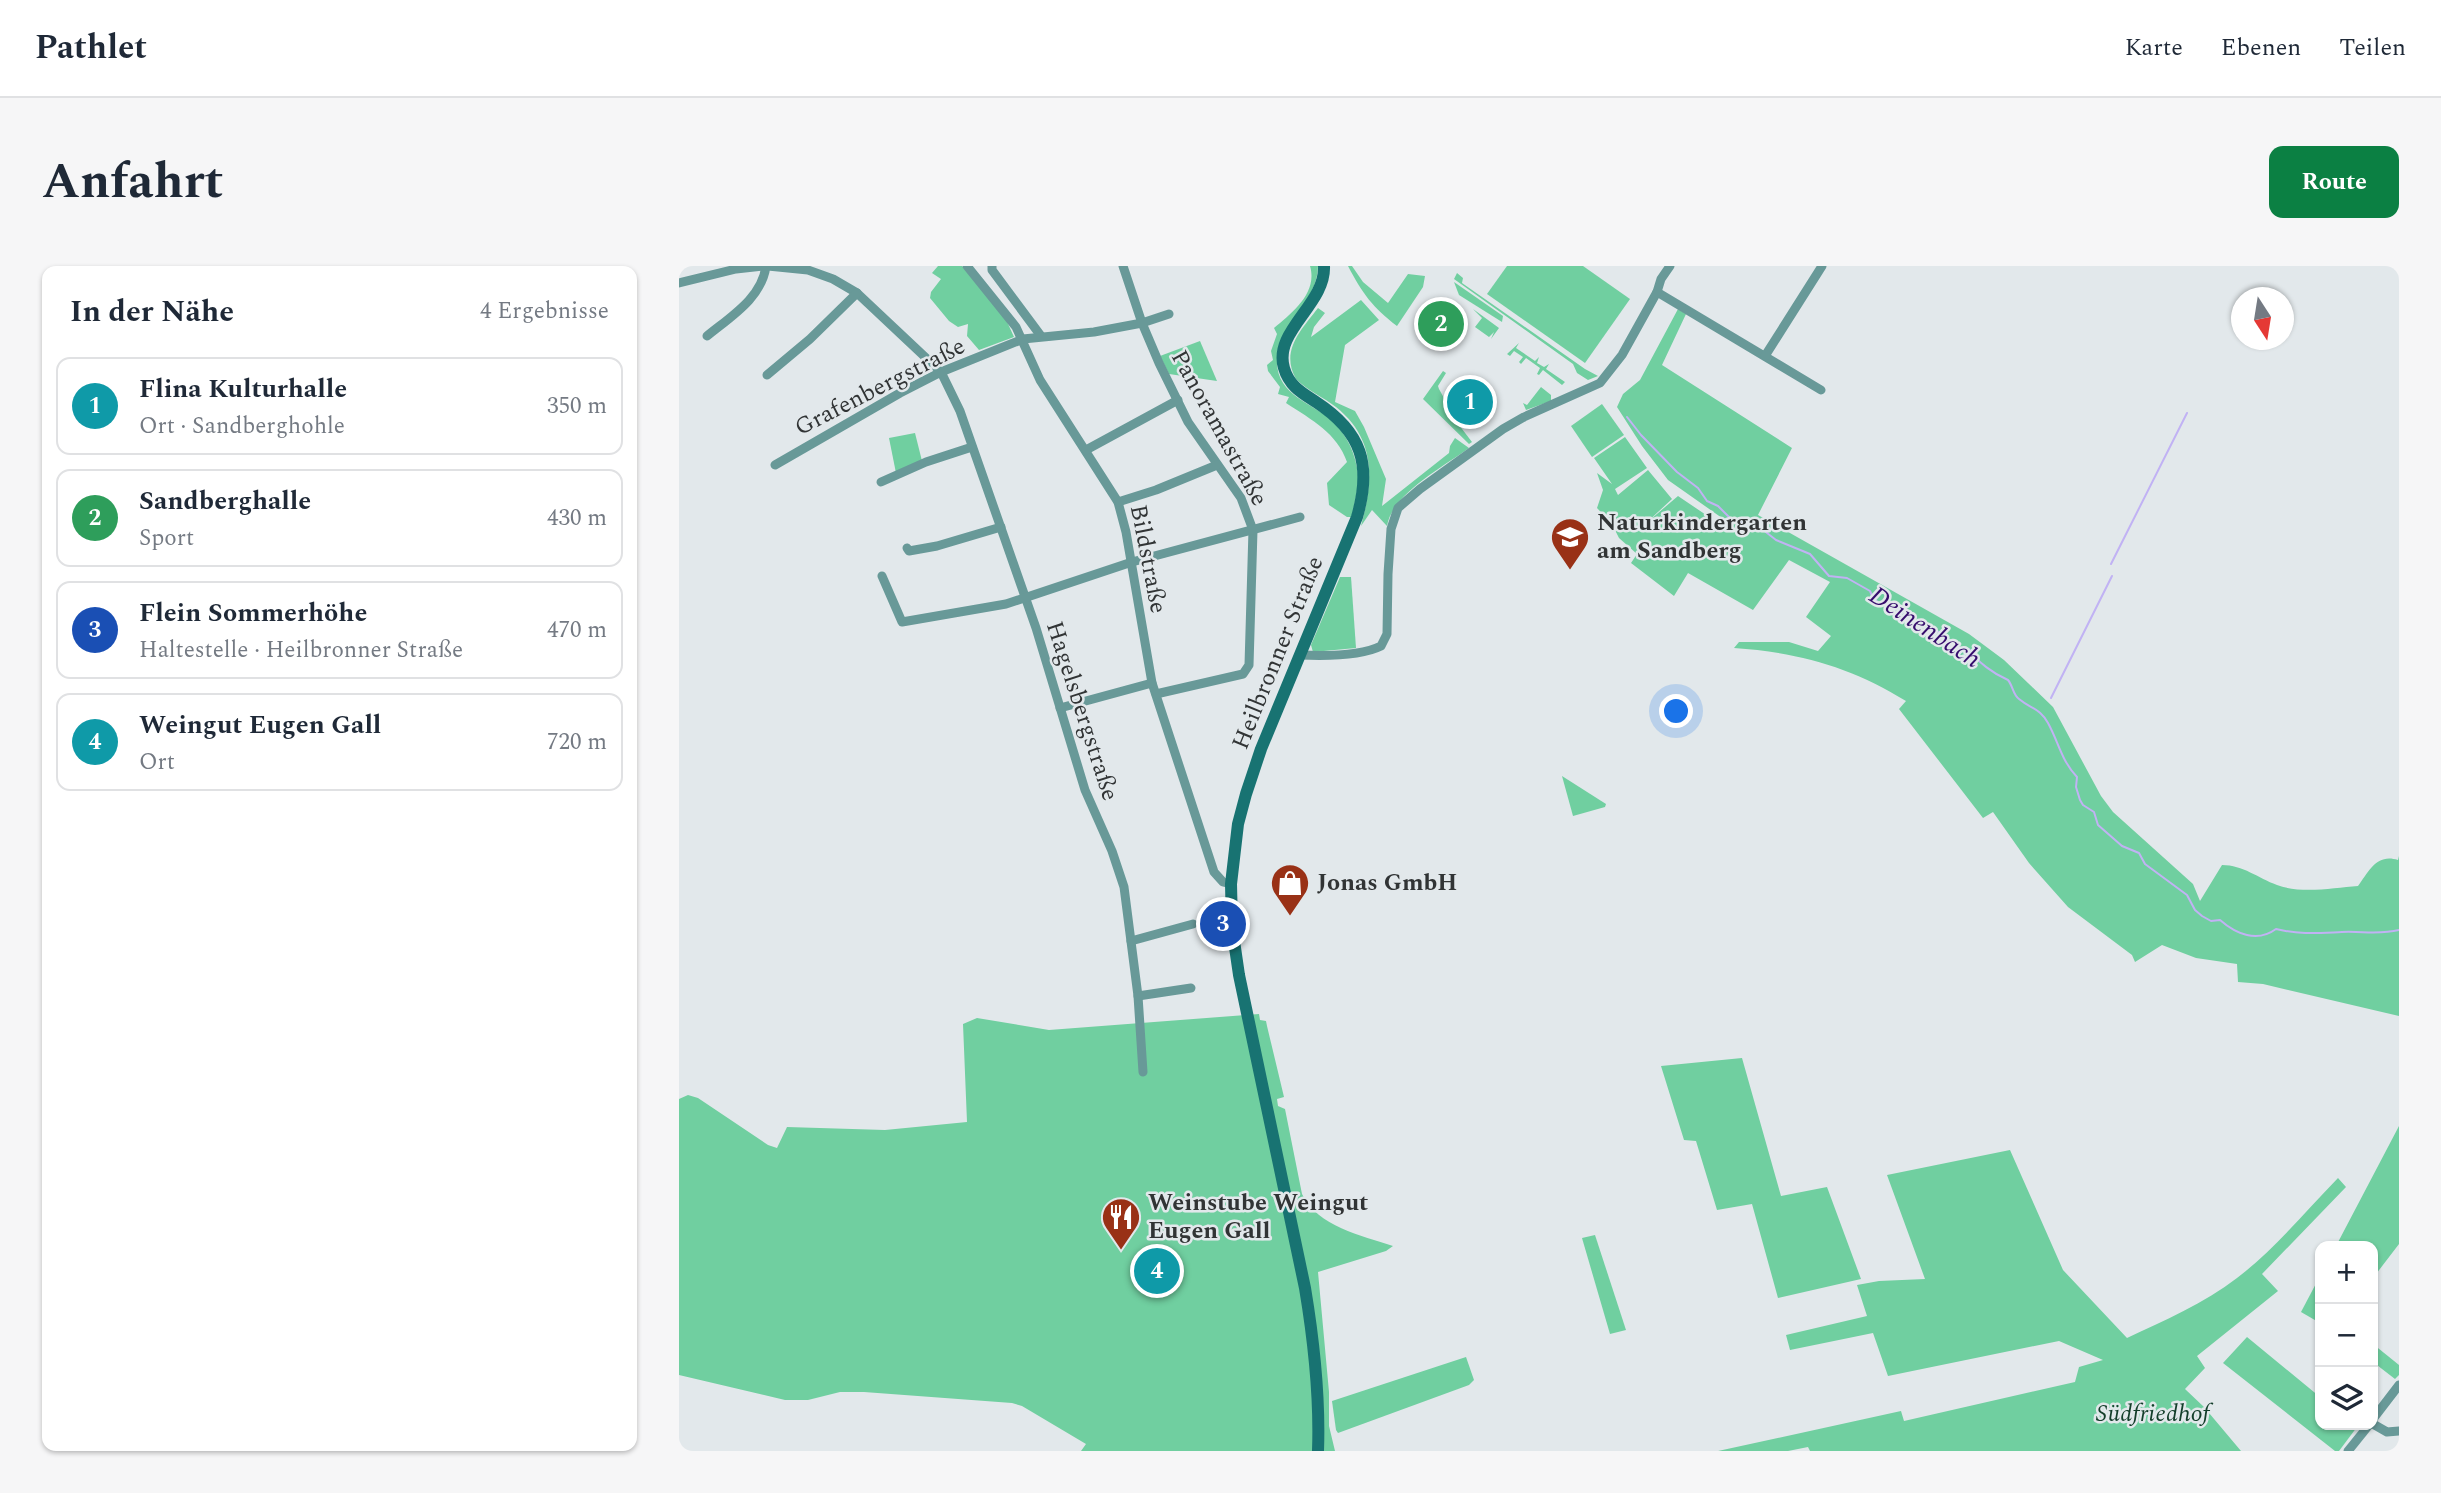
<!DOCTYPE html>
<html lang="de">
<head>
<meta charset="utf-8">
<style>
  body { margin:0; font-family:Spectral,serif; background:#f6f6f7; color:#1f2937 }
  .controls { position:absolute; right:21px; bottom:21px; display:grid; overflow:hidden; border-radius:14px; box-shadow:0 2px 5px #0004 }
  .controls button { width:63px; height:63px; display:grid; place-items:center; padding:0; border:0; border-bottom:2px solid #e0e1e3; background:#fff; color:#1f2937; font:35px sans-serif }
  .compass { position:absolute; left:1552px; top:21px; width:63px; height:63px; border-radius:50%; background:#fff; box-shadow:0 2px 5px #0004; rotate:168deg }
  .you { position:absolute; left:998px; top:446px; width:24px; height:24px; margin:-18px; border:5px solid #fff; border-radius:50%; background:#1a73e8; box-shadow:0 0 0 10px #1a73e833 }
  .badge { display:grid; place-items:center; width:46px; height:46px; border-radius:50%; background:#0b8043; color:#fff; font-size:23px; font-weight:700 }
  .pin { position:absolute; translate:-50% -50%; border:4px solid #fff; box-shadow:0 2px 7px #0006 }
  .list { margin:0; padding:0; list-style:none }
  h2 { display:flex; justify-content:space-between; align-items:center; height:91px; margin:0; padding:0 28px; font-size:30px }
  h2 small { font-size:23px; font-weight:400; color:#747a83 }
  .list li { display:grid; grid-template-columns:46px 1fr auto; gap:21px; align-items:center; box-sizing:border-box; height:98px; margin:0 14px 14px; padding:0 14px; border:2px solid #e0e1e3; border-radius:14px }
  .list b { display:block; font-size:26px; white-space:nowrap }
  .list p { margin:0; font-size:23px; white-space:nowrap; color:#747a83 }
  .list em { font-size:23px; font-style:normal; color:#747a83 }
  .icon { flex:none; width:38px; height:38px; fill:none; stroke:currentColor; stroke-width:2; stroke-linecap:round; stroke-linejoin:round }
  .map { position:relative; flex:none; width:1720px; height:1185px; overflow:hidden; border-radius:14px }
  header { display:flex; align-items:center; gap:42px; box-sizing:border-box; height:98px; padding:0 35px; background:#fff; border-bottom:2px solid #e0e1e3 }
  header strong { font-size:33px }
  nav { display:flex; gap:38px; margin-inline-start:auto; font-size:24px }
  .intro { display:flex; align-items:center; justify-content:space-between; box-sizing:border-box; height:168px; padding:0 42px }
  h1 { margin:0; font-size:49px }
  .button { padding:18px 32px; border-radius:14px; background:#0b8043; color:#fff; font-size:24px; font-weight:700 }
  main { display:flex; gap:42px; padding:0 42px }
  aside { flex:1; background:#fff; border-radius:14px; box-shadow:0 2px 5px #0004 }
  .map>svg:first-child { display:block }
</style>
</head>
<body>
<header>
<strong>Pathlet</strong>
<nav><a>Karte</a><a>Ebenen</a><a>Teilen</a></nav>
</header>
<div class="intro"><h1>Anfahrt</h1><a class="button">Route</a></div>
<main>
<aside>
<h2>In der Nähe<small>4 Ergebnisse</small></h2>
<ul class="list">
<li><span class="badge" style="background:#0f9aa8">1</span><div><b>Flina Kulturhalle</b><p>Ort · Sandberghohle</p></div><em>350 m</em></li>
<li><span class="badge" style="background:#2e9e5b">2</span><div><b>Sandberghalle</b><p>Sport</p></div><em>430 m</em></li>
<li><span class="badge" style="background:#1a4fb4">3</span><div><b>Flein Sommerhöhe</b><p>Haltestelle · Heilbronner Straße</p></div><em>470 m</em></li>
<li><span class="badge" style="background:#0f9aa8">4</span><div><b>Weingut Eugen Gall</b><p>Ort</p></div><em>720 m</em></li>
</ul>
</aside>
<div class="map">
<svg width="1720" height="1185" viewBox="0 0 1720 1185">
  <rect width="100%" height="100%" fill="#e2e8eb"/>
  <g fill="#70cfa0">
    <polygon points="259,0 283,0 325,49 335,71 300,84 288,70 289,58 279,61 270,55 251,32 252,26 262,13 253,7"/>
    <path d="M631,0H639C639,37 597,58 598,96C598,130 635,137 654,156C669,170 677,189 679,209C680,223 675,237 673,251H668L650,239L648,217L668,196C658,167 633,154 607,137L610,131L599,128L601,121L589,105L588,99L594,94L592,85L598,68L595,62C613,47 639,27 631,0Z"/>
    <path d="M669,0H673L684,16L709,37L729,8L746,10L744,21L718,60C694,42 683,27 669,0Z"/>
    <polygon points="828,0 904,0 951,33 906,97 808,28"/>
    <polygon points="778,7 784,12 783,17 906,103 919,110 909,114 898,107 894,98 775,13"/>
    <polygon points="775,16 824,50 823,56 780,29"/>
    <path d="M682,34L700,54L666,79L656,136L676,145L685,161L707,213L703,240L770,187L771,180L776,172L790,182C764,201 713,228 708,260L693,244L682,260C694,215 698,174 657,141C644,131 629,125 617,113C601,85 622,64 639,42L646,47L635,61L632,71Z"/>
    <polygon points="794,43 820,62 812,73 815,66 810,71 796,61 803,52"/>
    <path d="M999,43L1007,48L983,99L1113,182L1079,249L1290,368L1325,394L1374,441L1422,530L1434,546L1514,618L1521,635L1543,599C1564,599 1579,612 1598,619C1622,628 1654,622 1679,620C1690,605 1698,587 1719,594L1720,590V750L1584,718L1559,716L1558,698L1517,692L1483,679L1456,696L1453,689L1389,641L1350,597L1314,546L1304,552L1220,443L1227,435C1173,401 1118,386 1055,382L1060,376H1110L1139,385L1152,370L1127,351L1151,316L1110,294L1074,344L1009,307L995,330L952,297L958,288L940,272L933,258L918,242L924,224L918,207L933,218L915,192L946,171L968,202L936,223L939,229L969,204L993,233L965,259L999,230L1039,257L1043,252L989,214L963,180L938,141L944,128L961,114Z"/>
    <polygon points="521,75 538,115 490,108 481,90"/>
    <polygon points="840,77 837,82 856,95 860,91 858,97 865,101 870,98 867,103 886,116 883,119 864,104 860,109 858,108 861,102 847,92 842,98 840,96 844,91 835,85 831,90 828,88"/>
    <polygon points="764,105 767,107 759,120 760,123 780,159 793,176 790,178 744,133"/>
    <polygon points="862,121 872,129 872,135 847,144 844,137 848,139"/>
    <polygon points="923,138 945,169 913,191 892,160"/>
    <polygon points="236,167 243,195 217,207 210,172"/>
    <polygon points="661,311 672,311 677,382 634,386 632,379"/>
    <polygon points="883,510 927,538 926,541 894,550"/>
    <path d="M580,748L581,754L587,755L588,760L605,831L598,833L599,840L606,843L623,928C639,961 682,969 714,980L707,985L639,1006L650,1126V1160L656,1185H402L407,1178L343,1140L333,1137L185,1126H161L129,1134H106L0,1109V833L9,829L19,832L89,879L98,882L108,861L206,864L288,856L284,758L298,752L370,764Z"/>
    <polygon points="1063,792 1102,930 1148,921 1182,1013 1099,1032 1073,938 1038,944 1017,875 1005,874 982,800"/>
    <polygon points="1720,860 1720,978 1694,1012 1694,980 1657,980"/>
    <path d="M1331,884L1384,1004L1448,1072C1484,1055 1526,1037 1558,1012C1595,984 1626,946 1659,912L1667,921L1583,1008L1599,1025L1518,1090L1526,1102L1506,1123L1525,1141L1562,1185H1131L1129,1181L1109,1185H1039L1222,1145L1225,1155L1396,1116L1400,1101L1424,1094L1380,1075L1209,1110L1194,1067L1111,1084L1107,1069L1188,1050L1178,1019L1200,1015L1246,1013L1208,909Z"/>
    <polygon points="916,969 947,1064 931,1068 903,972"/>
    <polygon points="1641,1010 1641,1057 1622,1046"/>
    <polygon points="1568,1071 1641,1131 1641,1159 1675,1159 1678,1161 1660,1185 1656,1185 1544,1097"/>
    <polygon points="1694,1078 1720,1099 1720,1109 1716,1113 1694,1096"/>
    <polygon points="787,1091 795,1114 790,1119 659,1167 657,1164 653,1135"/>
  </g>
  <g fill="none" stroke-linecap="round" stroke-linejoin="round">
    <g stroke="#c1b2f4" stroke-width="2">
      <path d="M948,151L962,169L998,206L1019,222L1028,235L1039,240L1052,253L1083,263L1097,274L1131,288L1150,310L1168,312L1191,325L1194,332L1200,337L1216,340L1224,344L1227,351L1249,363L1257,364L1279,382L1290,383C1298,396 1315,408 1329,414C1334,420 1334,429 1340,433C1352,443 1361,442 1369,457C1380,477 1382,494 1398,511L1397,521L1401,534L1404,539L1415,546L1419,559L1443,580L1460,587L1466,598L1508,629L1516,644L1523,650L1532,655L1541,654C1557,668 1578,677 1597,663C1621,669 1640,667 1663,666C1683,665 1700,669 1720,664"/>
      <polyline points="1432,298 1508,147"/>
      <polyline points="1372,432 1433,310"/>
    </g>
    <g stroke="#689998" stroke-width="9">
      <polyline points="89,0 129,4 154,13 178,27 262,106 281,145 357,362 406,524 433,585 445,621 459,730 464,806"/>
      <polyline points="288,0 337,61 361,114 439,236 447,266 473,417 535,606 544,616 552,618"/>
      <polyline points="313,0 313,4 362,70"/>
      <polyline points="444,0 463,57 480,97 509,156 562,232 574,264 570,399 564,408 477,428"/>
      <polyline points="0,17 57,3 84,0"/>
      <polyline points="978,26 1142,124"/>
      <path d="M28,70C51,51 83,32 87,0"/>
      <polyline points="1086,90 1143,0"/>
      <polyline points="88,109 131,73 178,27"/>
      <polyline points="407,184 499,134"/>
      <polyline points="96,199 221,127 262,106 344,73 415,66 463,57 490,48"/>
      <polyline points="202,216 247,196 293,181"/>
      <polyline points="439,236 477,224 538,199"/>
      <polyline points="228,282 230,285 258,280 322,261"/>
      <polyline points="203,310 223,356 327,338 453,296 621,251"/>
      <path d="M620,389C642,390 682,390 702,380L708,368L709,308L712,263L719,242L741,223L824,163L845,151L921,117L943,89L978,26L982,13L991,0"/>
      <polyline points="381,442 473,417"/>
      <polyline points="452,675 514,658"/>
      <polyline points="459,730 512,722"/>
      <polyline points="1694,1153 1720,1119"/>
      <polyline points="1694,1158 1708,1166 1720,1165"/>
      <polyline points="1669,1185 1690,1159"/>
    </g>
    <path stroke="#187372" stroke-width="12" d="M639,1185C641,1130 635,1076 626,1022L560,709L553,661L552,618L559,558L567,528L582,483L678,251C693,199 683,166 637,136C623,127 610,120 605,102C594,65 647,38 645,0"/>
  </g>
  <defs>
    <g id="school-pin" transform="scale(2.0125)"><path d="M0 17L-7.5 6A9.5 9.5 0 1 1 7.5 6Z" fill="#993116" stroke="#e2e8eb"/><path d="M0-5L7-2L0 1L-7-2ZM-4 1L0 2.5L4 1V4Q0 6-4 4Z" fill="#fff"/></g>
    <g id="shop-pin" transform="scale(2.0125)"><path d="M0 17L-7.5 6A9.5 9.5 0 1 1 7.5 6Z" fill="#993116" stroke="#e2e8eb"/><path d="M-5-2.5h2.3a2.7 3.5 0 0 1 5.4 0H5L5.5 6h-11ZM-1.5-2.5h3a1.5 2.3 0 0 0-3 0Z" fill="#fff"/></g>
    <g id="restaurant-pin" transform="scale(2.0125)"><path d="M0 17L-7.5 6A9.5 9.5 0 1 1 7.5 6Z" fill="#993116" stroke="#e2e8eb"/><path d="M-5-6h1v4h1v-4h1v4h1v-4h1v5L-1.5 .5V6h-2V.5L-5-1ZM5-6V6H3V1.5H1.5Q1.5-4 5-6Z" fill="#fff"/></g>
  </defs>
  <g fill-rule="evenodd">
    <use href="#school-pin" x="891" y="271"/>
    <use href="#shop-pin" x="611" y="617"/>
    <use href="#restaurant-pin" x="442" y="951"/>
  </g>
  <g text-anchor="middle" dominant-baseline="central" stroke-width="5" stroke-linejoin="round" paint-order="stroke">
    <g font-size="24" fill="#313435" stroke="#e2e8eb">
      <text transform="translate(201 121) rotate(-27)">Grafenbergstraße</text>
      <text transform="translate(540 162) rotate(61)">Panoramastraße</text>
      <text transform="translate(469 293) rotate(79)">Bildstraße</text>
      <text transform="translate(599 387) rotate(-68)">Heilbronner Straße</text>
      <text transform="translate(403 445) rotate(72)">Hagelsbergstraße</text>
    </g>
    <g font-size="24" font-weight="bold" fill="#313435" stroke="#e2e8eb" text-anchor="start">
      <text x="918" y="257">Naturkindergarten<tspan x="918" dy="28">am Sandberg</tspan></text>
      <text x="638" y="617">Jonas GmbH</text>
      <text x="469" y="937">Weinstube Weingut<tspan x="469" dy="28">Eugen Gall</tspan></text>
    </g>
    <g font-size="24" font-style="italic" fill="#133e2a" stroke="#e2e8eb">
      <text x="1474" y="1148">Südfriedhof</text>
    </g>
    <g font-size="26" font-style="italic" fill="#360d6d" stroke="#e2e8eb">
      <text transform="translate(1246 361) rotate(33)">Deinenbach</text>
    </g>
  </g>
</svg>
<div class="controls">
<button>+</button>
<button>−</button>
<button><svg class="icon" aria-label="layers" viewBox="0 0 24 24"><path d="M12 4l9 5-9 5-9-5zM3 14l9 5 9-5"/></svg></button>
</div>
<svg class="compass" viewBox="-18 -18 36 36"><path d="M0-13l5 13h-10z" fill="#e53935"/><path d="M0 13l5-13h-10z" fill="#747a83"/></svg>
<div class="you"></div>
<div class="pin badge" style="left:791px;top:136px;background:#0f9aa8">1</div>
<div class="pin badge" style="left:762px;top:58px;background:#2e9e5b">2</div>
<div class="pin badge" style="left:544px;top:658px;background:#1a4fb4">3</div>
<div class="pin badge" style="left:478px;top:1005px;background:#0f9aa8">4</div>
</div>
</main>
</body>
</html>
